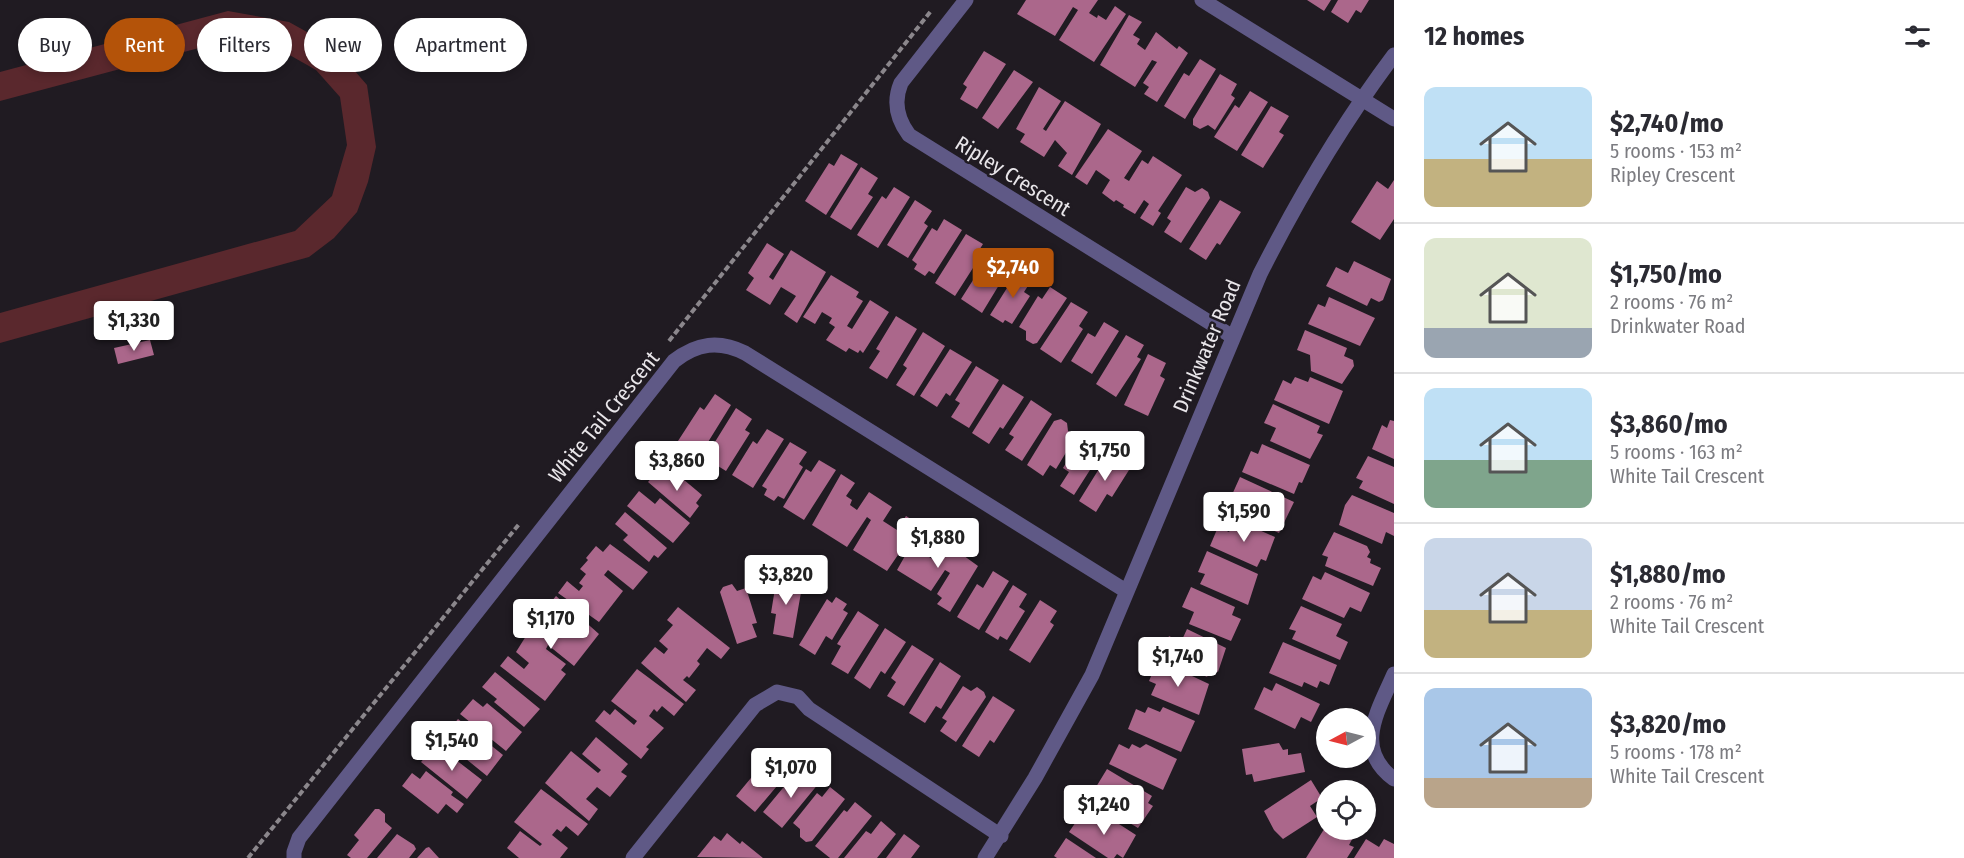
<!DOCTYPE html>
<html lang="en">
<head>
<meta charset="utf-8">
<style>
  :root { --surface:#fff; --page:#f7f7f7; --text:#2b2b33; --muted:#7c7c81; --line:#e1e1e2; --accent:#b45309 }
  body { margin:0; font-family:"Fira Sans Condensed",sans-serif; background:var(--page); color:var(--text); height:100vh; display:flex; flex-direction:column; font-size:22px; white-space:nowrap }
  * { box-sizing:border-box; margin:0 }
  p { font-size:20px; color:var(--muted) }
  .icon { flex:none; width:33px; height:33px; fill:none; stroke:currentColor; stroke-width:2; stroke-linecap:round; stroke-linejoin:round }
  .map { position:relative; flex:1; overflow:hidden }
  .drawer { display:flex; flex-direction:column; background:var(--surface); width:570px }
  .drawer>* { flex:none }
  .banner { position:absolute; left:18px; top:18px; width:570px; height:54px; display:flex; gap:12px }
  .needle { width:39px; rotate:263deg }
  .controls { position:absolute; left:1316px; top:708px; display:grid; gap:12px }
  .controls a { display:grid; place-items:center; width:60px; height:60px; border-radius:50%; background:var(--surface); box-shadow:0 3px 9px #0003; font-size:30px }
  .price { position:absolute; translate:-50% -51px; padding:0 14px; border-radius:6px; background:#fff; color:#222; font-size:20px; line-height:39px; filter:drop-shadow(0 2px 3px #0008) }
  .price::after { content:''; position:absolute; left:50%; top:36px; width:18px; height:14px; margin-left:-9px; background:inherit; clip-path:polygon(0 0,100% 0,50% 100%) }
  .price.active { background:var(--accent); color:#fff }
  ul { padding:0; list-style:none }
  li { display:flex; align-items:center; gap:18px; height:150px; padding:0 30px }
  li+li { border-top:2px solid var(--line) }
  li span { display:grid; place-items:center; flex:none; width:168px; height:120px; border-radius:12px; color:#555 }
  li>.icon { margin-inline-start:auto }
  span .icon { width:72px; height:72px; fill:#fffc; stroke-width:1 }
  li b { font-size:26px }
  h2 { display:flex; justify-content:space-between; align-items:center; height:72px; padding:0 30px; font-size:26px }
  .chip { padding:0 21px; border-radius:27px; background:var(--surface); box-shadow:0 3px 9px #0003; font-size:21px; line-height:54px }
  .chip.active { background:var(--accent); color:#fff }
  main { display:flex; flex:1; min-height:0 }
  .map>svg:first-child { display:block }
</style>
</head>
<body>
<main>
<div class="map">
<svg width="1394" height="858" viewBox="0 0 1394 858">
  <rect width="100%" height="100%" fill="#201b22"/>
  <path fill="#5a282d" d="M 228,11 L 289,22 L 334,47 L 367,85 L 376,147 L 368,182 L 357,212 L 334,238 L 309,257 L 0,343 L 0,313 L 295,231 L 332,196 L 347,145 L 340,97 L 316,70 L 279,49 L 229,40 L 0,101 L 0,72 Z"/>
  <path fill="#ab678b" d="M 1026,0 L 1098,0 L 1089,13 L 1097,18 L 1098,15 L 1106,20 L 1115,6 L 1126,14 L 1094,62 L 1059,40 L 1078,10 L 1073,7 L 1055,36 L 1017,14 Z
    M 1307,0 L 1331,0 L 1324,11 Z
    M 1338,0 L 1369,0 L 1361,13 L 1356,10 L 1348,23 L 1331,12 Z
    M 1129,15 L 1142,22 L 1133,35 L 1140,39 L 1137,44 L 1145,50 L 1156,32 L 1177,49 L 1179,46 L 1188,53 L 1157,102 L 1144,94 L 1149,87 L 1143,83 L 1157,62 L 1152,60 L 1135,87 L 1100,65 Z
    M 984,51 L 1006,64 L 977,109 L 960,99 L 967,87 L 963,84 Z
    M 1200,59 L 1216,69 L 1185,119 L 1164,106 L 1184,73 L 1189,76 Z
    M 1014,70 L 1033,82 L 998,129 L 982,118 Z
    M 1220,74 L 1237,84 L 1231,95 L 1235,98 L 1215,130 L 1208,125 L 1200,129 L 1193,125 L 1193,119 Z
    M 1039,87 L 1061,101 L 1043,129 L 1046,131 L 1065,101 L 1101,124 L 1072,175 L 1058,166 L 1067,153 L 1055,140 L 1044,157 L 1020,142 L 1025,134 L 1016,129 Z
    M 1250,91 L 1268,102 L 1237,151 L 1214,137 L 1235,105 L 1239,108 Z
    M 1271,106 L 1289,116 L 1279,132 L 1284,135 L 1263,168 L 1241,155 Z
    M 1108,129 L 1142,151 L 1124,178 L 1129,181 L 1142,160 L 1148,164 L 1153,156 L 1182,175 L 1158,211 L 1161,213 L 1153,226 L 1140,218 L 1149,204 L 1144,200 L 1135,214 L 1123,207 L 1124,205 L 1116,200 L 1114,202 L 1102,193 L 1110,180 L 1096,170 L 1087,185 L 1075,177 Z
    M 841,154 L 858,164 L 826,215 L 805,201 L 829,163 L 834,166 Z
    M 861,167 L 878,178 L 868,194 L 873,197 L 851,230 L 830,217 Z
    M 1394,180 L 1394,219 L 1380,240 L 1351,222 L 1377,181 L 1388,189 Z
    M 894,187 L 910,197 L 878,248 L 857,235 L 882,196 L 886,199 Z
    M 1186,187 L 1195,192 L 1202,188 L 1208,192 L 1210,198 L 1181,243 L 1164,232 L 1171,221 L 1167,218 Z
    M 915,200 L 932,211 L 924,223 L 928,226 L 908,258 L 887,245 Z
    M 1220,200 L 1241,212 L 1220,245 L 1217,243 L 1206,260 L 1189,249 Z
    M 944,219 L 962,230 L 934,274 L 929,271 L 925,276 L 914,269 L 917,264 L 912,260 L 932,228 L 937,231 Z
    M 966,234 L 983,244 L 976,255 L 980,257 L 955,296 L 935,283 Z
    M 767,243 L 784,254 L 769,277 L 773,280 L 791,250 L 826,272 L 797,323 L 784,314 L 796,296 L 781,287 L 770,305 L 746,290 L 754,278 L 748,273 Z
    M 997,252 L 1013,262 L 982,313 L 961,299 L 982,266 L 986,269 Z
    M 1354,261 L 1391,279 L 1383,300 L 1379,302 L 1371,298 L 1367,306 L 1326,286 L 1336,267 L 1348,273 Z
    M 1019,269 L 1033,278 L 1024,292 L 1030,296 L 1012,324 L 1005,320 L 1003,323 L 990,315 Z
    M 831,275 L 859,292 L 856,297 L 863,301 L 847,326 L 852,329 L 870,300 L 889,312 L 863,353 L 860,350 L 858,353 L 849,348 L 846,352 L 826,340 L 835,327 L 829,323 L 832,318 L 822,312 L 815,324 L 803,317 Z
    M 1050,287 L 1067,298 L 1037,343 L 1033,344 L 1026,340 L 1026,331 L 1019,327 L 1038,296 L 1042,299 Z
    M 1329,297 L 1375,318 L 1360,346 L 1308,324 L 1318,304 L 1325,307 Z
    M 1071,302 L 1088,312 L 1079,326 L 1083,329 L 1061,363 L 1040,349 Z
    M 896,316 L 917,329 L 887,379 L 869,368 L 880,351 L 876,349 Z
    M 1104,322 L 1119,331 L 1092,374 L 1071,361 L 1088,333 L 1095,337 Z
    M 1305,330 L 1347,348 L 1344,356 L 1353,360 L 1354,366 L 1342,384 L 1311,371 L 1310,355 L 1297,350 Z
    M 923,332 L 945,346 L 914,396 L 896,385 L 907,368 L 903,365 Z
    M 1126,335 L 1144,345 L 1137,357 L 1141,359 L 1116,397 L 1096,384 Z
    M 150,340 L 154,355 L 118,364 L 114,348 Z
    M 950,349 L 972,362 L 950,396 L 946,393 L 937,407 L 920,396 Z
    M 1148,354 L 1166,363 L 1160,376 L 1165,379 L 1148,416 L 1124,405 Z
    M 976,366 L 999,380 L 969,428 L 951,417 L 960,403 L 955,400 Z
    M 1295,377 L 1308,382 L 1310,377 L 1343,391 L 1329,424 L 1274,400 L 1283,380 L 1291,384 Z
    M 1003,384 L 1024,397 L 1003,429 L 1000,427 L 989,444 L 972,433 Z
    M 715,394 L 731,405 L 700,455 L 678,441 L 700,407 L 704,410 Z
    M 1031,400 L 1052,414 L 1022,461 L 1005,450 L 1014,437 L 1009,434 Z
    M 1273,404 L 1320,426 L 1317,433 L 1323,435 L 1310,459 L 1270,441 L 1276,428 L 1264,423 Z
    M 736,408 L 752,419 L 745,430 L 750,433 L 726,471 L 705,458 Z
    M 1061,419 L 1067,423 L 1068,431 L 1076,436 L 1056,469 L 1050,465 L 1043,476 L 1027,465 L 1054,421 Z
    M 1390,420 L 1394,421 L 1394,459 L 1372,449 L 1382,425 L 1387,428 Z
    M 767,429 L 784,439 L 753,488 L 732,475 L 753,441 L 757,444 Z
    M 1081,439 L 1087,443 L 1089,439 L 1104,448 L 1074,495 L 1060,486 L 1069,472 L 1063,468 Z
    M 790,442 L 807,452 L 799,464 L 803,467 L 784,499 L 778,496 L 774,501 L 764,495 L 767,489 L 762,486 Z
    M 1262,444 L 1310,465 L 1302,483 L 1299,482 L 1294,494 L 1242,472 L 1251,451 L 1258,454 Z
    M 1117,454 L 1127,461 L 1123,467 L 1129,470 L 1112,497 L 1107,494 L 1096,512 L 1079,501 L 1107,456 L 1113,460 Z
    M 1368,456 L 1394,467 L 1394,504 L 1359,488 L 1363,481 L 1356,478 Z
    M 819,460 L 836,470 L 804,520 L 783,507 L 806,469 L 811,472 Z
    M 658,470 L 672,481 L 677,474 L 702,495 L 696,503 L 699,506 L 690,518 L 648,482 Z
    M 841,474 L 855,483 L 846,496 L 852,500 L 850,505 L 857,510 L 869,492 L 892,507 L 883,521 L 897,530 L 906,516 L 919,524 L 887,571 L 853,550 L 871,520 L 867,517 L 847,547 L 812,525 Z
    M 1240,477 L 1294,502 L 1279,533 L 1247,519 L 1247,512 L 1242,509 L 1245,504 L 1231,497 Z
    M 639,491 L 655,504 L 660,498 L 690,523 L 673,543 L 627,506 Z
    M 1352,495 L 1394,513 L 1394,536 L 1386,532 L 1382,544 L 1339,525 L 1345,505 Z
    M 625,512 L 667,548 L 658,558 L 654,555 L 649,562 L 623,540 L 628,535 L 615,524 Z
    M 1234,522 L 1238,524 L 1241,522 L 1275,537 L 1266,561 L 1261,559 L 1257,567 L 1210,546 L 1218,527 L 1229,532 Z
    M 922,526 L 934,534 L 927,546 L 934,550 L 929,557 L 938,562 L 949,545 L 978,566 L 950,612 L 937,604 L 942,598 L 937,594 L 950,573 L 945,570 L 931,591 L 897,570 Z
    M 1334,532 L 1367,546 L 1370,552 L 1367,557 L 1371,559 L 1370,563 L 1381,568 L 1373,586 L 1325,566 L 1328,557 L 1322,555 Z
    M 610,544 L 648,572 L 633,590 L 608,570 L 604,575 L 623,591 L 599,622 L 558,593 L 567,581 L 579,591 L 583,586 L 579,583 L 586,574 L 580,569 L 588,560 L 586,558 L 596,546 L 603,552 Z
    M 1207,551 L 1258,574 L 1248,605 L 1200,584 L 1205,574 L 1198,572 Z
    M 993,571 L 1009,581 L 979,630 L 957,617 L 977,584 L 983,588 Z
    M 1325,572 L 1370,593 L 1361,612 L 1350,607 L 1344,618 L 1302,599 L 1313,576 L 1321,580 Z
    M 777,576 L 803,581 L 793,638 L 773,634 L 776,614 L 771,613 Z
    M 732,584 L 737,591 L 746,588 L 757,623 L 752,624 L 757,637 L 737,644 L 720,592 L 723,587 Z
    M 1013,585 L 1027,594 L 1019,607 L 1025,611 L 1007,640 L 1000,636 L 998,640 L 985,632 Z
    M 1191,587 L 1235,607 L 1232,615 L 1241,619 L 1231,641 L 1189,624 L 1194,612 L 1182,607 Z
    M 556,596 L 599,634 L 574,666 L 548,645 L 546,649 L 566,664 L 561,670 L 566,674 L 545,701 L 500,666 L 508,656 L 524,669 L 529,663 L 516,652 L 536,620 L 553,633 L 559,626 L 554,623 L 559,616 L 547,607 Z
    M 836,597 L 847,604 L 843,610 L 848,613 L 832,640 L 826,636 L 815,655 L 799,645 L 827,599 L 832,603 Z
    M 1040,600 L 1057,611 L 1050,622 L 1054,625 L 1030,663 L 1009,650 Z
    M 1301,606 L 1342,624 L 1336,636 L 1348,642 L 1340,660 L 1292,639 L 1296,631 L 1289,629 Z
    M 678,607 L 730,648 L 721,659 L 707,648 L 697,661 L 700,664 L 689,678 L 687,676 L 683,680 L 696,690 L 686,702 L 641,663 L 655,647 L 664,654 L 668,649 L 659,641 L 673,625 L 667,620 Z
    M 858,611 L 879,625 L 848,674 L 831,664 L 841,646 L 837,644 Z
    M 885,628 L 906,642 L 885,674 L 881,671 L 870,689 L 854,678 Z
    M 1187,629 L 1226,648 L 1218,672 L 1211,669 L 1207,677 L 1161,655 L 1169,636 L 1181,642 Z
    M 1283,642 L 1337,665 L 1329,685 L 1320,681 L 1317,688 L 1304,682 L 1302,687 L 1269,673 Z
    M 912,645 L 934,659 L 904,706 L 887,696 L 896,682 L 891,678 Z
    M 1158,660 L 1209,684 L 1199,715 L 1151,695 L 1156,684 L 1149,681 Z
    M 940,662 L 961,676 L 941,709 L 936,706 L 925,723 L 909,713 Z
    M 637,669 L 684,704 L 674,716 L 662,706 L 657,712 L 654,709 L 649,716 L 664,728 L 646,747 L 649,749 L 641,759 L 595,721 L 604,710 L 610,715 L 615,709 L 634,725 L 637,721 L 611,701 Z
    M 495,672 L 540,709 L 524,727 L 494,702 L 497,699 L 482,687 Z
    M 1276,683 L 1320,704 L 1311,722 L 1301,717 L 1295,729 L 1254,709 L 1264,687 L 1272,691 Z
    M 963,686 L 971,691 L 977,687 L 984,692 L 986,697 L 956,742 L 940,731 L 947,721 L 942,718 Z
    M 993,696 L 1015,710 L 994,743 L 990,740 L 979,757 L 962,746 Z
    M 473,699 L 483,707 L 487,703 L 522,732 L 506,751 L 460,714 Z
    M 1148,707 L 1160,712 L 1163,707 L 1195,721 L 1181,752 L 1128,729 L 1136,709 L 1145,713 Z
    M 458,719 L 503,755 L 487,776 L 455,750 L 458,746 L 445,735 Z
    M 596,737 L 628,764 L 621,772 L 627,776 L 610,797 L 597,787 L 586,799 L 598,809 L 589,821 L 545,783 L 571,751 L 598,773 L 601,770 L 582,754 Z
    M 1279,743 L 1283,750 L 1288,749 L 1288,755 L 1301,753 L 1305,772 L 1254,782 L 1252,774 L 1246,775 L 1242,749 Z
    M 1119,744 L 1129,749 L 1132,744 L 1140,748 L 1146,744 L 1177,759 L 1163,790 L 1109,764 Z
    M 433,748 L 445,756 L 447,753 L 482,780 L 467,799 L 421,762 Z
    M 777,753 L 793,767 L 755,812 L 736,796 L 765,761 L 768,764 Z
    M 1107,769 L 1152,796 L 1148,803 L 1153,806 L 1138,828 L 1108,810 L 1107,804 L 1102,802 L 1107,793 L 1096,787 Z
    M 803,770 L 819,783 L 782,828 L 763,812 L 787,783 L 790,786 Z
    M 426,771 L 453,792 L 451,795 L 464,804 L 457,813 L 446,804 L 438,814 L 402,786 L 412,773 L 420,779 Z
    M 1311,780 L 1322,798 L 1310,806 L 1317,817 L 1283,839 L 1274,830 L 1264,811 Z
    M 830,787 L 845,799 L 812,841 L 806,842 L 800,837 L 800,829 L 793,823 L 817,793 L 822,797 Z
    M 541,789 L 588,824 L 578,836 L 566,826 L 561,832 L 557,829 L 552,835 L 568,848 L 560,858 L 519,858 L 507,848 L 520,831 L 540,846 L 542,844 L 514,822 Z
    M 855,802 L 872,816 L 838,858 L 830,858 L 815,846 L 844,810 L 847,812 Z
    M 375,809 L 379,809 L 385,814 L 385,822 L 392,828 L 367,858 L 351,858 L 347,855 L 359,840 L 354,835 Z
    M 1105,815 L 1136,835 L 1123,858 L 1117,854 L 1114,858 L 1108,858 L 1069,832 L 1080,816 L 1091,823 L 1094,818 L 1097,821 Z
    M 881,821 L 896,834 L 877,858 L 844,858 L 866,831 L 871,834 Z
    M 1326,826 L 1326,830 L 1351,830 L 1356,832 L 1349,845 L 1354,847 L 1347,858 L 1306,858 Z
    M 727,833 L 740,844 L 742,841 L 763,858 L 697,857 L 714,836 L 721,841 Z
    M 397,834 L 414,845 L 416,849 L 409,858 L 377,858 Z
    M 904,834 L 920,846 L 911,858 L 886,858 Z
    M 1066,838 L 1096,858 L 1057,858 L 1054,856 Z
    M 1366,839 L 1379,847 L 1384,839 L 1394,844 L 1394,858 L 1354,858 Z
    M 429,847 L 439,858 L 417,858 L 426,848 Z"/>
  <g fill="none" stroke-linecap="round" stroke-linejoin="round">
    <path stroke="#8b878c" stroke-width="4" stroke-dasharray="6 3" stroke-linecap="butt" d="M 669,341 L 931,11
      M 248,858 L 520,523"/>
    <path stroke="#5f5986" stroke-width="15" d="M 966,0 L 901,83 C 893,102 897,119 909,135 L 1233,337
      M 1202,0 L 1394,119
      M 1394,674 C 1378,711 1353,749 1394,779
      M 294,858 L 294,852 L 299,838 L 674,361 C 697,343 719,340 745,353 L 1126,591
      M 633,858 L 755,705 L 777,692 L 798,697 L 809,709 L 1001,836
      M 985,858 L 1035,778 L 1092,675 L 1260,274 C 1299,197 1342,124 1394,55"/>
  </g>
  <g text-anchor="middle" stroke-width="5" stroke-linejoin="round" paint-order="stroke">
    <g font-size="21" fill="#e9e6ea" stroke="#201b22">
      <text transform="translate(1013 176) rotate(32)" y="7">Ripley Crescent</text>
      <text transform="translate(1207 346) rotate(-67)" y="7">Drinkwater Road</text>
      <text transform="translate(604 417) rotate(-51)" y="7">White Tail Crescent</text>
    </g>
  </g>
</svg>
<div class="controls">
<a><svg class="needle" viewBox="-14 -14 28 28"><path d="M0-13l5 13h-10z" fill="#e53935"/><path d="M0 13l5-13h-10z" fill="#7c7c81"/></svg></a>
<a><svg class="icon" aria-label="locate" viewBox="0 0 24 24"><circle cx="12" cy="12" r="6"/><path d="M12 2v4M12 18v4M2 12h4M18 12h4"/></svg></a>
</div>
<b class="price active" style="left:1013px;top:299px">$2,740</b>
<b class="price" style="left:134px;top:352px">$1,330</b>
<b class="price" style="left:1105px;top:482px">$1,750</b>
<b class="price" style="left:677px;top:492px">$3,860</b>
<b class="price" style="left:1244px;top:543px">$1,590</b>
<b class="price" style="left:938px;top:569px">$1,880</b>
<b class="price" style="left:786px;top:606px">$3,820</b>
<b class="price" style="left:551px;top:650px">$1,170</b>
<b class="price" style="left:1178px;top:688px">$1,740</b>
<b class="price" style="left:452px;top:772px">$1,540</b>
<b class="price" style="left:791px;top:799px">$1,070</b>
<b class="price" style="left:1104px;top:836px">$1,240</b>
<div class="banner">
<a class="chip">Buy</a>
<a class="chip active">Rent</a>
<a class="chip">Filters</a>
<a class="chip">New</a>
<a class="chip">Apartment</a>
</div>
</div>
<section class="drawer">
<h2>12 homes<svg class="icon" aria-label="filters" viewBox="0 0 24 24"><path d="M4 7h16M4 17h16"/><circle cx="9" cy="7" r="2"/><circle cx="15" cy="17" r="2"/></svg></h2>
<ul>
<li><span style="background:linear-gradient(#bfe0f5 60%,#c2b280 0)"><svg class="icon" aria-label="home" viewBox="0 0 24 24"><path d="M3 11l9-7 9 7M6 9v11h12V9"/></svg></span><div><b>$2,740/mo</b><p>5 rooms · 153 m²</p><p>Ripley Crescent</p></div></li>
<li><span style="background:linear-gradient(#dfe7d0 75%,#9aa5b1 0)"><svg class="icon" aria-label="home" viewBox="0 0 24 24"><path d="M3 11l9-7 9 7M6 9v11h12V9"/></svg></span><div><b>$1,750/mo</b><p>2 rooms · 76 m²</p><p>Drinkwater Road</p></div></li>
<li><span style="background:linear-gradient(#bfe0f5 60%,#7fa58c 0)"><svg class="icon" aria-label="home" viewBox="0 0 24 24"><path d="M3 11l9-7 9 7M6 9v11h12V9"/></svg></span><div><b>$3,860/mo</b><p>5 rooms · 163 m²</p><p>White Tail Crescent</p></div></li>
<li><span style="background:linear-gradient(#c9d6e8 60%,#c2b280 0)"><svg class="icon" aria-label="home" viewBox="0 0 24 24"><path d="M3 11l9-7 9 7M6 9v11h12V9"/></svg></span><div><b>$1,880/mo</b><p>2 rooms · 76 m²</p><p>White Tail Crescent</p></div></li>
<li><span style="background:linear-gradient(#a9c7e8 75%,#b9a48a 0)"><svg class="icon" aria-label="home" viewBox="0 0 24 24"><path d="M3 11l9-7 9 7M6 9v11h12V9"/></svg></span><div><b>$3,820/mo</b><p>5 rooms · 178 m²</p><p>White Tail Crescent</p></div></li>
</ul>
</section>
</main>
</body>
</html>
